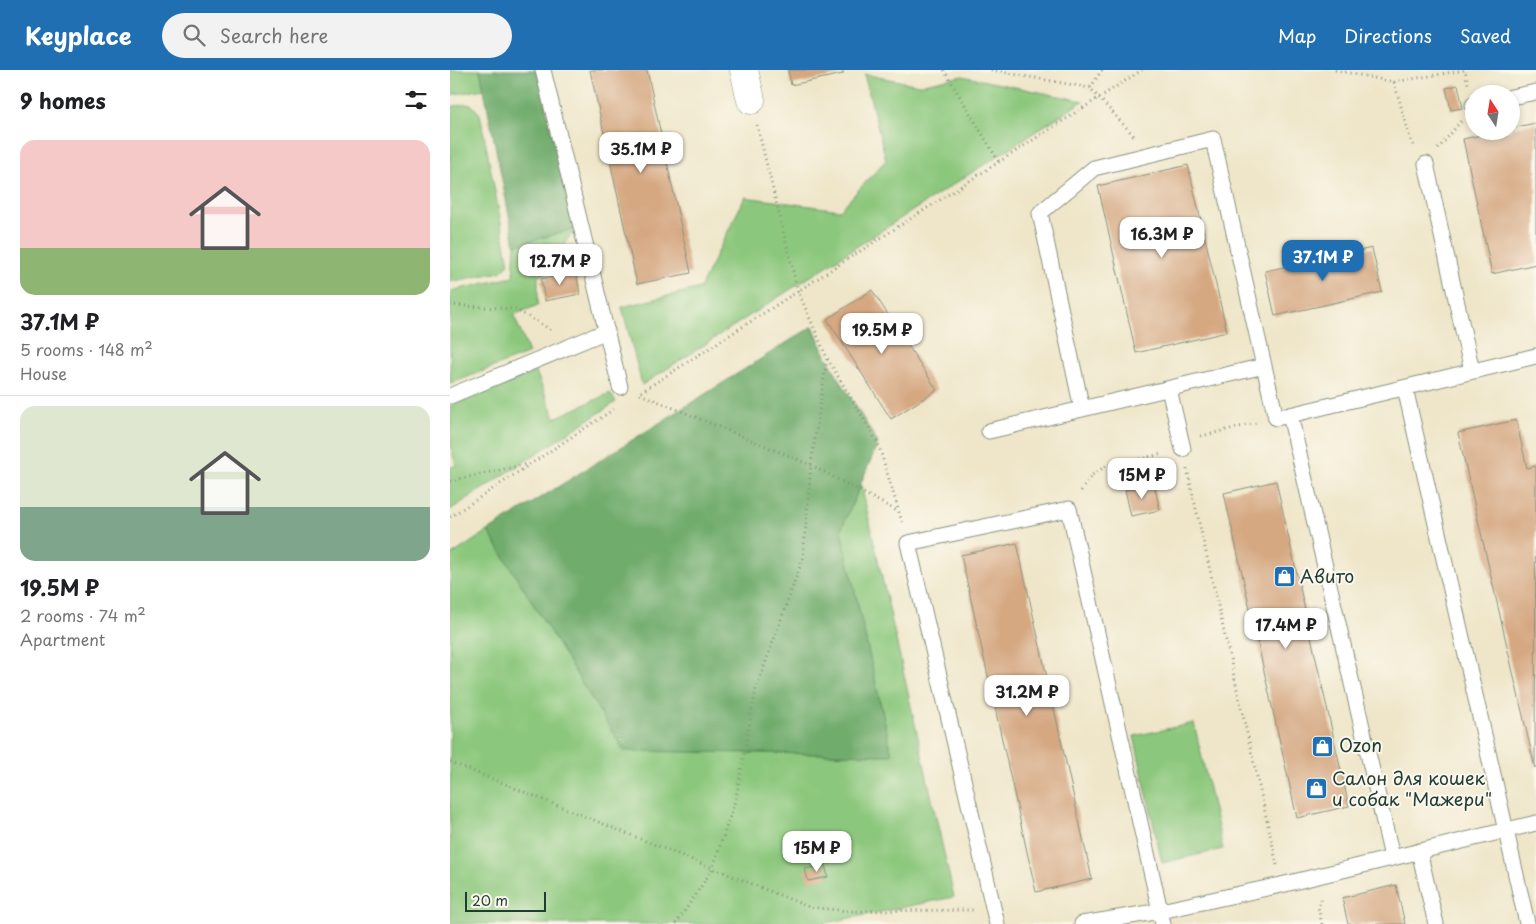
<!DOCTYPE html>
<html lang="en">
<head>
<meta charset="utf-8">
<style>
  :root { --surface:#fff; --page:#f2f2f2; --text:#202124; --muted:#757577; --line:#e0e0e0; --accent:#1f6fb2 }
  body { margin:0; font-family:"Playpen Sans",sans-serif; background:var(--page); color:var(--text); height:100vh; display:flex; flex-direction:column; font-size:19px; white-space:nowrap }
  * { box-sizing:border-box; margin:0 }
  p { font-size:16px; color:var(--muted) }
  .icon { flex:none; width:28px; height:28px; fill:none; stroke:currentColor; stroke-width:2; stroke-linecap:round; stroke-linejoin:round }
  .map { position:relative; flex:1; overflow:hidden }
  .drawer { display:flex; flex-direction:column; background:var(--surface); width:450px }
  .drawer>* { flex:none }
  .needle { width:32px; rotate:348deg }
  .tools { position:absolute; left:1015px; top:15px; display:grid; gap:10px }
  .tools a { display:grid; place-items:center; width:55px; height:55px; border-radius:50%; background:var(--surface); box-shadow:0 2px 8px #0003; font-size:25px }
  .scale { position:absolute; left:15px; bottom:12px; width:81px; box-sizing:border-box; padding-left:5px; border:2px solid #1f3d34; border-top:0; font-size:14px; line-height:18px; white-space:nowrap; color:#1f3d34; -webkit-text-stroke:4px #fbf7ec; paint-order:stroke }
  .price { position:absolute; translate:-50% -42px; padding:0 11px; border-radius:10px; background:#fff; color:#222; font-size:16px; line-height:32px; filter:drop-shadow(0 1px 2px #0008) }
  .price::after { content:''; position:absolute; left:50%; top:30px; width:15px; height:11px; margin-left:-8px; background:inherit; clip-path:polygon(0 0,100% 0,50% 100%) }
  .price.current { background:var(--accent); color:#fff }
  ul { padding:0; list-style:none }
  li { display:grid; align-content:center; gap:10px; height:265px; padding:0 20px }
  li+li { border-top:1px solid var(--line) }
  li span { display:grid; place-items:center; height:155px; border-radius:15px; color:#555 }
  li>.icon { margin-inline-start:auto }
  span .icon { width:90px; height:90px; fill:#fffc; stroke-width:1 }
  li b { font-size:21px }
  h2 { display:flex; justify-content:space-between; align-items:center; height:60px; padding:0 20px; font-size:21px }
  header { display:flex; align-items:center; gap:30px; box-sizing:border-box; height:70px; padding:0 25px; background:var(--accent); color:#fff }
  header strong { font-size:24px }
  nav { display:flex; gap:28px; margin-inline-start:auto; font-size:18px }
  .search { width:350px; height:45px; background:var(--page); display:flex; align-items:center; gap:12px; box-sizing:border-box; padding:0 18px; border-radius:28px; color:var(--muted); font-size:19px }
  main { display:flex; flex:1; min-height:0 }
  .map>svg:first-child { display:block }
</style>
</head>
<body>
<header>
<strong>Keyplace</strong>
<div class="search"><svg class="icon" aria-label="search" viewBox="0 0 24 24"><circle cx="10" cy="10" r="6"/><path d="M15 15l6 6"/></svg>Search here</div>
<nav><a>Map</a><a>Directions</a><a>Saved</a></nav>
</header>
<main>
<section class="drawer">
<h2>9 homes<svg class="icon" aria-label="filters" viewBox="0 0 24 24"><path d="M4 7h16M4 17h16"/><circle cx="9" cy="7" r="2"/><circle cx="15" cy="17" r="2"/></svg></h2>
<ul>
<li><span style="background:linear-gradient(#f6c9c9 70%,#8fb573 0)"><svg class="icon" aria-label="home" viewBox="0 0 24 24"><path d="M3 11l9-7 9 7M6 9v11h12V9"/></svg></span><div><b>37.1M ₽</b><p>5 rooms · 148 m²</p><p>House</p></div></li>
<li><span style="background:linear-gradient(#dfe7d0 65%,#7fa58c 0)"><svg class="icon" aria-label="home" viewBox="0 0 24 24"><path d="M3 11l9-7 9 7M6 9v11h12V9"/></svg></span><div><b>19.5M ₽</b><p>2 rooms · 74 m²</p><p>Apartment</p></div></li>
</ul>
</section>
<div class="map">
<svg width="1086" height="854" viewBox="0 0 1086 854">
  <rect width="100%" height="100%" fill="#fbf7ec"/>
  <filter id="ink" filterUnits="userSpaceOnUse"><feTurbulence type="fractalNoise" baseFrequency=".02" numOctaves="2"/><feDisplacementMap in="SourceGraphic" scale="10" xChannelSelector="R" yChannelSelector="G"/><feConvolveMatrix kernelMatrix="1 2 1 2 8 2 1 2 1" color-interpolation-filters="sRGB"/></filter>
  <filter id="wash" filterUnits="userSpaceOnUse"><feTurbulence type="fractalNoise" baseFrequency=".0096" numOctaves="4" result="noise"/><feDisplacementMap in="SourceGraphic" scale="20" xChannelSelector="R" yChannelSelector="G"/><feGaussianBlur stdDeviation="1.12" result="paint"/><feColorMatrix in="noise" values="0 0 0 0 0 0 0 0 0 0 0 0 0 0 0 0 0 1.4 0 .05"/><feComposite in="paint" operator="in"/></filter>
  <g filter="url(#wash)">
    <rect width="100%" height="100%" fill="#efe6c9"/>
    <path fill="#8bc77c" stroke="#558258" d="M 0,0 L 30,0 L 34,19 L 0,25 Z
      M 414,4 L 469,15 L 512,6 L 633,31 L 192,315 L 172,237 L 250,218 L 295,127 L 390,140 L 436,90 Z
      M 15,34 L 22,35 L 30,44 L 59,194 L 50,202 L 0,212 L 0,37 Z
      M 125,159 L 115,173 L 114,197 L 88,206 L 88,235 L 64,245 L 79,283 L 0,314 L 0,221 L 63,207 L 65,175 Z
      M 86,302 L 105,348 L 160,323 L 166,332 L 0,440 L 0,397 L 6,396 L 0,375 L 0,336 Z
      M 411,414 L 504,827 L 371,854 L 0,854 L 0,486 L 38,461 L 174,681 L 442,685 L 391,460 Z
      M 744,653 L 773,779 L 712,793 L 684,666 Z"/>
    <path fill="#70ac6c" stroke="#487450" d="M 30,0 L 87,0 L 125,159 L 65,175 Z
      M 363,256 L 377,288 L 428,373 L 391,460 L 442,685 L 174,681 L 38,461 Z"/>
    <g id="blocks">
      <path fill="#d5a882" d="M 140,0 L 197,0 L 241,203 L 187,214 Z
        M 338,0 L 393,0 L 393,4 L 341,15 Z
        M 1008,15 L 1013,38 L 1001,40 L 996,18 Z
        M 1086,53 L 1086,194 L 1042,204 L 1013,69 L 1049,61 L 1061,61 L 1061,58 Z
        M 738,95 L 777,262 L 686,283 L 648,116 Z
        M 922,178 L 932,222 L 825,246 L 815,201 Z
        M 126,202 L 130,224 L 95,231 L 91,209 Z
        M 422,220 L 487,320 L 441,349 L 377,249 Z
        M 1066,350 L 1077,398 L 1086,396 L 1085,698 L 1008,363 Z
        M 826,411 L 899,736 L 847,748 L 774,423 Z
        M 704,414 L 710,440 L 681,446 L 675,420 Z
        M 567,473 L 642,809 L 586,822 L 511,485 Z
        M 375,795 L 378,807 L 358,811 L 355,799 Z
        M 946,815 L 955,854 L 898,854 L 892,828 Z"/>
    </g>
  </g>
  <g filter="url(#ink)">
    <use href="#blocks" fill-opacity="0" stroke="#87927e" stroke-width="1"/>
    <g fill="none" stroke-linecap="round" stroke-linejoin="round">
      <defs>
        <path id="service" d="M 93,0 L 170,317
          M 1061,27 L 1086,22
          M 1023,35 L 1024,35
          M 976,94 L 1022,301
          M 955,318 L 1077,853
          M 719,319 L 733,379
          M 0,326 L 157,261
          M 632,339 L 590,143 L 644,98 L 763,69 L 814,296
          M 539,361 L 814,296 L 826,348 L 840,345
          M 969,781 L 986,854
          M 942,787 L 840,345 L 1086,286
          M 547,854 L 458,473 L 619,439 L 713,854
          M 632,854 L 711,841 L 831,815 L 1086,753"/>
        <path id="minor" d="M 294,0 L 301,30"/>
      </defs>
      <use href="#service" stroke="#87927e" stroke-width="17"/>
      <use href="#minor" stroke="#87927e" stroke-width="29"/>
      <path stroke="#87927e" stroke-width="3" stroke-dasharray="1 4" stroke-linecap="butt" d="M 494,0 L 549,92
        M 541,0 L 640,18
        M 652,0 L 640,18 L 684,66
        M 885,0 L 944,12 L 1015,0 L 1018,14
        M 944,12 L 961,71 L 965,78
        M 307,55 L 348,221 L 377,288 L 428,373 L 452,452
        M 988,79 L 1011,51
        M 0,235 L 65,239 L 103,261
        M 191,322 L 692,0
        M 190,324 L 361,395 L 449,442
        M 751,366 L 806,353
        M 737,399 L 827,795
        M 0,411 L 77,394
        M 631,421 L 642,405 L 656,396 L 712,384
        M 0,447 L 167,337
        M 0,692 L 359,837 L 398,841 L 523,840
        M 226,854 L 262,800 L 286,728 L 306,619 L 353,488 L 361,395 L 377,288
        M 872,854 L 868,837 L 873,826"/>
      <use href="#service" stroke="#fff" stroke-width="15"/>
      <use href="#minor" stroke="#fff" stroke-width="28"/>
    </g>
  </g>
  <defs>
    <symbol id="shop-square" viewBox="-11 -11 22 22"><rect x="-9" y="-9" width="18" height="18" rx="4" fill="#1f6fb2" stroke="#fbf7ec"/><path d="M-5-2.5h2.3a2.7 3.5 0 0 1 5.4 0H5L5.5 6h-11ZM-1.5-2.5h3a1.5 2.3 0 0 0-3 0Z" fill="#fff"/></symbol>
  </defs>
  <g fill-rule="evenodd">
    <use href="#shop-square" x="822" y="494" width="25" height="25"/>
    <use href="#shop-square" x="860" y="664" width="25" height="25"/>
    <use href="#shop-square" x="854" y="706" width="25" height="25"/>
  </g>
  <g text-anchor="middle" stroke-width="4" stroke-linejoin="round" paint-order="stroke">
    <g font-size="18" fill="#1f3d34" stroke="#fbf7ec" text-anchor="start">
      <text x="850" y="513">Авито</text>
      <text x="889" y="682">Ozon</text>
      <text x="882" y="715">Салон для кошек<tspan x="882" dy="21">и собак "Мажери"</tspan></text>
    </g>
  </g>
</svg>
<div class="tools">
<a><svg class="needle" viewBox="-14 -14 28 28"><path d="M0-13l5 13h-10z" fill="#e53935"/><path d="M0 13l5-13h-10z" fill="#757577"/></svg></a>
</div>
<div class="scale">20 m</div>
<b class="price" style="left:191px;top:104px">35.1M ₽</b>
<b class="price" style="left:712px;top:189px">16.3M ₽</b>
<b class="price current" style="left:873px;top:212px">37.1M ₽</b>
<b class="price" style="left:110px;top:216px">12.7M ₽</b>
<b class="price" style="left:432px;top:285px">19.5M ₽</b>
<b class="price" style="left:692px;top:430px">15M ₽</b>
<b class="price" style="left:836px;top:580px">17.4M ₽</b>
<b class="price" style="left:577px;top:647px">31.2M ₽</b>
<b class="price" style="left:367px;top:803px">15M ₽</b>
</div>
</main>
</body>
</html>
